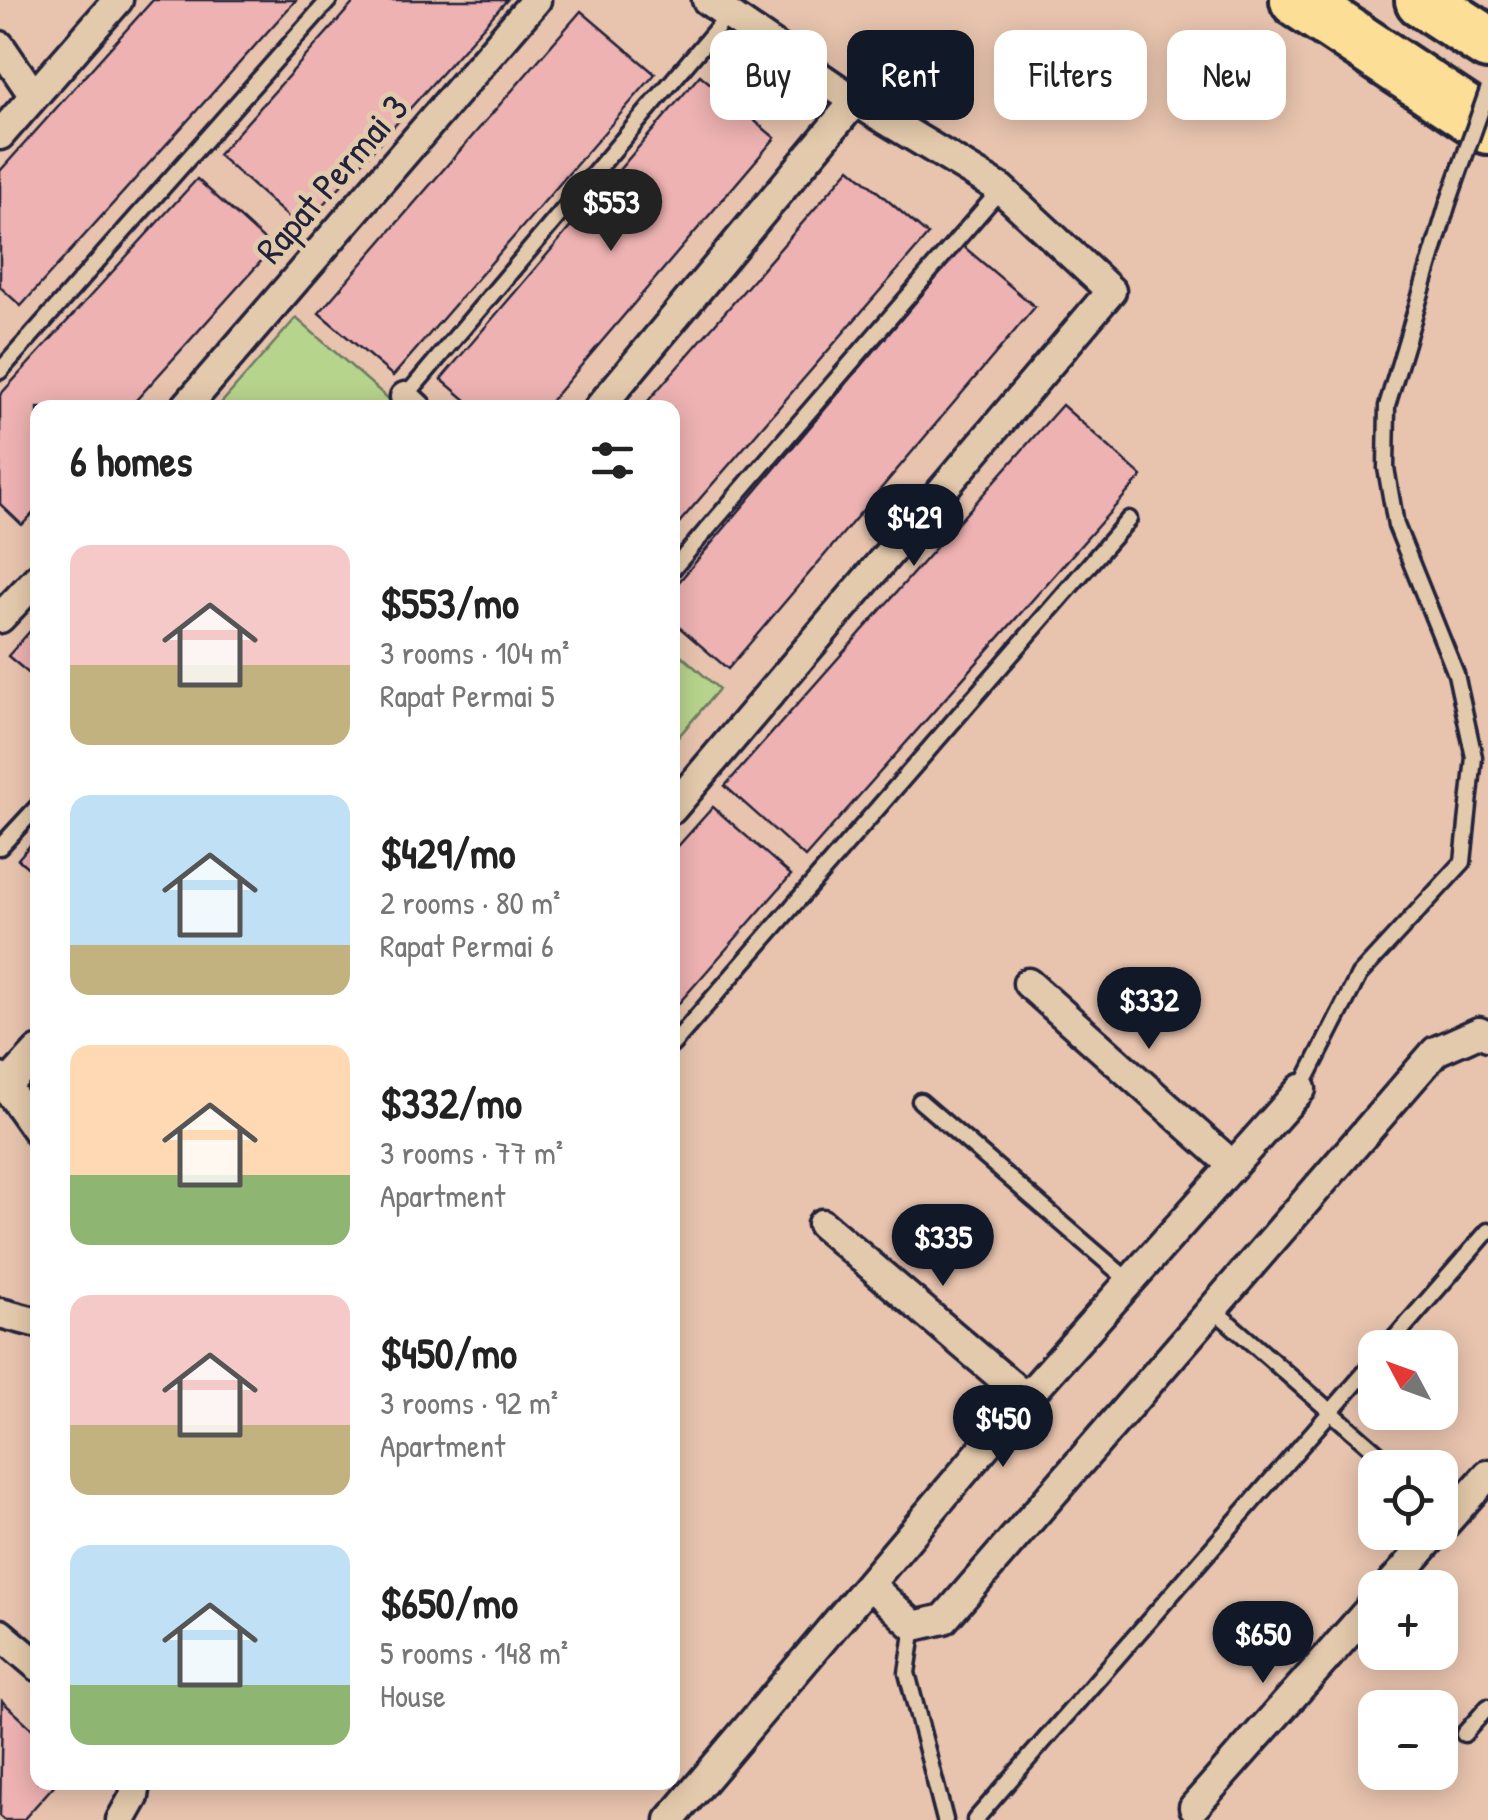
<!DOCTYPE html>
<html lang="en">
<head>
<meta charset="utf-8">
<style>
  :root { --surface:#fff; --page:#f2f2f2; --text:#222; --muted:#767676; --accent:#111827 }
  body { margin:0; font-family:"Patrick Hand",sans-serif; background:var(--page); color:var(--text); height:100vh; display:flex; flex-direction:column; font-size:38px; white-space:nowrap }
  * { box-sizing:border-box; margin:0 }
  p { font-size:32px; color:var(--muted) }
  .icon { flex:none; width:55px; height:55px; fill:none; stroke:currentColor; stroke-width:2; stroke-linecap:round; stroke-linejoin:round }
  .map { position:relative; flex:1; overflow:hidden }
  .details { position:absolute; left:30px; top:400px; width:650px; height:1390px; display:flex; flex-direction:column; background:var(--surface); border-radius:20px; box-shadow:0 5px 25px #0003 }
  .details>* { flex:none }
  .banner { position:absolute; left:710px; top:30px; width:628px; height:90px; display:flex; gap:20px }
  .needle { width:65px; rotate:311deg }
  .tools { position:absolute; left:1358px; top:1330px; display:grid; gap:20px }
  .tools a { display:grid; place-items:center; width:100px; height:100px; border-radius:20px; background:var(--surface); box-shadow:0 5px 25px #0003; font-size:50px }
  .price { position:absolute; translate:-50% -85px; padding:0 22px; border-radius:35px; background:var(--accent); color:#fff; font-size:32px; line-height:65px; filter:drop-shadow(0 2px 5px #0008) }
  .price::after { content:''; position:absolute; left:50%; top:60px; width:30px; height:22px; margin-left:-15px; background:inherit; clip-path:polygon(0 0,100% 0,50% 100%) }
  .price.active { background:#222; color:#fff }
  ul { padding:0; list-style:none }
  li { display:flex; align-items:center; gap:30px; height:250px; padding:0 40px }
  li span { display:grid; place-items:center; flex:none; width:280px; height:200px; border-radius:20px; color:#555 }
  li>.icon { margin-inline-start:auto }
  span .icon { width:120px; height:120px; fill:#fffc; stroke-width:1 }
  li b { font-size:42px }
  h2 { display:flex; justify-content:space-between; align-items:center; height:120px; padding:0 40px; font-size:42px }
  .chip { padding:0 35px; border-radius:20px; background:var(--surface); box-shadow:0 5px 25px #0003; font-size:35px; line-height:90px }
  .chip.active { background:var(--accent); color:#fff }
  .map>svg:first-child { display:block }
</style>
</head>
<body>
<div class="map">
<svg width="1488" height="1820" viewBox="0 0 1488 1820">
  <rect width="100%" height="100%" fill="#e8c4ae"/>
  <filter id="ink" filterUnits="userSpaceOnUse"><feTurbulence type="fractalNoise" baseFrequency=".01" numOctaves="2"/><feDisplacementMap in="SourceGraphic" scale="20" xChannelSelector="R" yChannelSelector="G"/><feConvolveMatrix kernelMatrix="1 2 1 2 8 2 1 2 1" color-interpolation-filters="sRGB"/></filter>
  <g filter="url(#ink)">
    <path fill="#b7d48c" stroke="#6c7b64" stroke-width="2.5" d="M 296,318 L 398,407 L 217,408 Z
      M 673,648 L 719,689 L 673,743 Z"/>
    <path fill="#edb2b1" stroke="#22223b" stroke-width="2.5" d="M 153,0 L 296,0 L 21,306 L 0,287 L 0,171 Z
      M 356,0 L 507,0 L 302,229 L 218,155 Z
      M 581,11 L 655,74 L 393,376 L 319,313 Z
      M 700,75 L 775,138 L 545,408 L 475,408 L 441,379 Z
      M 850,168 L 928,235 L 672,531 L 672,408 L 642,408 Z
      M 197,179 L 273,248 L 129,408 L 38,408 L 38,508 L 22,525 L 0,504 L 0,395 Z
      M 963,246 L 1035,307 L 728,669 L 672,621 L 672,590 Z
      M 1062,405 L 1142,476 L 805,857 L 725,786 Z
      M 38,622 L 38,681 L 8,656 Z
      M 713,807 L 791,875 L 672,1011 L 672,853 Z
      M 38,836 L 38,876 L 18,859 Z
      M 2,1701 L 38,1734 L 38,1782 L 57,1782 L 23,1820 L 4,1820 L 0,1817 Z"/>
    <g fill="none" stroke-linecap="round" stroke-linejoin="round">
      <defs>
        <path id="lane" d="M 0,371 L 329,0
          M 405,397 L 729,14
          M 672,570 L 1001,189
          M 0,847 L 38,806
          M 672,1045 L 1129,519
          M 1301,1089 L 1359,975 L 1463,862 L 1474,757 L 1456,674 L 1396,525 L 1386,468 L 1387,406 L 1448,203
          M 920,1101 L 1129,1281
          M 1213,1309 L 1395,1468
          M 1386,1348 L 1488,1231
          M 914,1626 L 907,1673 L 945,1820
          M 1464,1734 L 1488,1707
          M 975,1820 L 1375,1361"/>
        <path id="street" d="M 0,46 L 34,96
          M 0,135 L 118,0
          M 405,397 L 417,408
          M 185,408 L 536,0
          M 599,408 L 855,101
          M 0,618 L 38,578
          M 672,809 L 1111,291 L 1001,189 L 855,101 L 707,0
          M 1028,983 L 1231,1164
          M 0,1078 L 38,1132
          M 4,1088 L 38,1051
          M 822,1224 L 1026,1398
          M 0,1313 L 38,1323
          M 1440,1529 L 1488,1475
          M 869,1584 L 914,1626 L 944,1619 L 1436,1051 L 1479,1032 L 1488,1036
          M 1388,1588 L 1437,1532
          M 0,1634 L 38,1666
          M 1194,1807 L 1375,1603
          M 121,1820 L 134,1797 L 136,1782
          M 670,1820 L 1026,1398 L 1301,1089"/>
        <path id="highway" d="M 1297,0 L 1488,127
          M 1422,0 L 1488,43"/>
      </defs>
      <use href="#lane" stroke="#22223b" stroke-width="21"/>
      <use href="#street" stroke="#22223b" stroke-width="35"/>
      <use href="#highway" stroke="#22223b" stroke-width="60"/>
      <use href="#lane" stroke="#e4caac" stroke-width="14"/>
      <use href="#street" stroke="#e4caac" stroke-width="28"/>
      <use href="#highway" stroke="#fdde96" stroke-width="52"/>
      <defs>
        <path id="lane-bridge" d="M 1448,203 L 1488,90"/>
      </defs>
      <use href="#lane-bridge" stroke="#22223b" stroke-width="21" stroke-linecap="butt"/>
      <use href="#lane-bridge" stroke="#e4caac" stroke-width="14"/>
    </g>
  </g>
  <g text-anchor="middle" stroke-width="10" stroke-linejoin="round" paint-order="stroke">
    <g font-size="38" fill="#22223b" stroke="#e4caac">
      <text transform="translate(332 179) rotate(-49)" y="13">Rapat Permai 3</text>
    </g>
  </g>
</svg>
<div class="tools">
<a><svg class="needle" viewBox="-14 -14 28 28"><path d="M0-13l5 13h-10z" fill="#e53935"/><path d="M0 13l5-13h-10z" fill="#767676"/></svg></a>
<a><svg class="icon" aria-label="locate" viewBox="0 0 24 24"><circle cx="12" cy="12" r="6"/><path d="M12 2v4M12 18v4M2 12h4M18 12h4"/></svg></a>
<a>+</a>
<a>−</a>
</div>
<b class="price active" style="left:611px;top:254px">$553</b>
<b class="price" style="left:914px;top:569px">$429</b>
<b class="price" style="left:1149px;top:1052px">$332</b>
<b class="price" style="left:943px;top:1289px">$335</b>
<b class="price" style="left:1003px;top:1470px">$450</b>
<b class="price" style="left:1263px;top:1686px">$650</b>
<div class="banner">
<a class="chip">Buy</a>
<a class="chip active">Rent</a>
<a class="chip">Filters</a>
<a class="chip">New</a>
</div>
<section class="details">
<h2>6 homes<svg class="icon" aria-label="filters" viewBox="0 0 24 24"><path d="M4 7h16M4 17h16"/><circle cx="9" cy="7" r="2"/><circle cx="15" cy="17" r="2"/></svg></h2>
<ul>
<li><span style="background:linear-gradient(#f6c9c9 60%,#c2b280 0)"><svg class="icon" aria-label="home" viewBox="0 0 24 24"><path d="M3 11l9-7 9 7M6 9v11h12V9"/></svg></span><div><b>$553/mo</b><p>3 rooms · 104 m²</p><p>Rapat Permai 5</p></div></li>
<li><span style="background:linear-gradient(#bfe0f5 75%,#c2b280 0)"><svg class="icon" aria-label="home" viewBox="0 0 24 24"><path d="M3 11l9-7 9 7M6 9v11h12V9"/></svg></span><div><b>$429/mo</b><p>2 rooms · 80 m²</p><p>Rapat Permai 6</p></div></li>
<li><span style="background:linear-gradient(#ffd9b3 65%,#8fb573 0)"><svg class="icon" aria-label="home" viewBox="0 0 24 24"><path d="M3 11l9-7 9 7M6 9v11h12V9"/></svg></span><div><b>$332/mo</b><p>3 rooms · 77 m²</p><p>Apartment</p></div></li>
<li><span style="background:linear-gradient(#f6c9c9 65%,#c2b280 0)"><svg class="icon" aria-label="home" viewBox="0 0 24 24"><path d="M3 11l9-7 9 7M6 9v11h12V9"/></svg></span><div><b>$450/mo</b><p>3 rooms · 92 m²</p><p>Apartment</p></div></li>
<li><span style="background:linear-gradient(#bfe0f5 70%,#8fb573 0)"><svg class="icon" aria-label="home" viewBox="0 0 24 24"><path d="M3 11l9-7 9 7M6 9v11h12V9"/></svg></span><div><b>$650/mo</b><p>5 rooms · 148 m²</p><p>House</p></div></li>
</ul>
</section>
</div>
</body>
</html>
